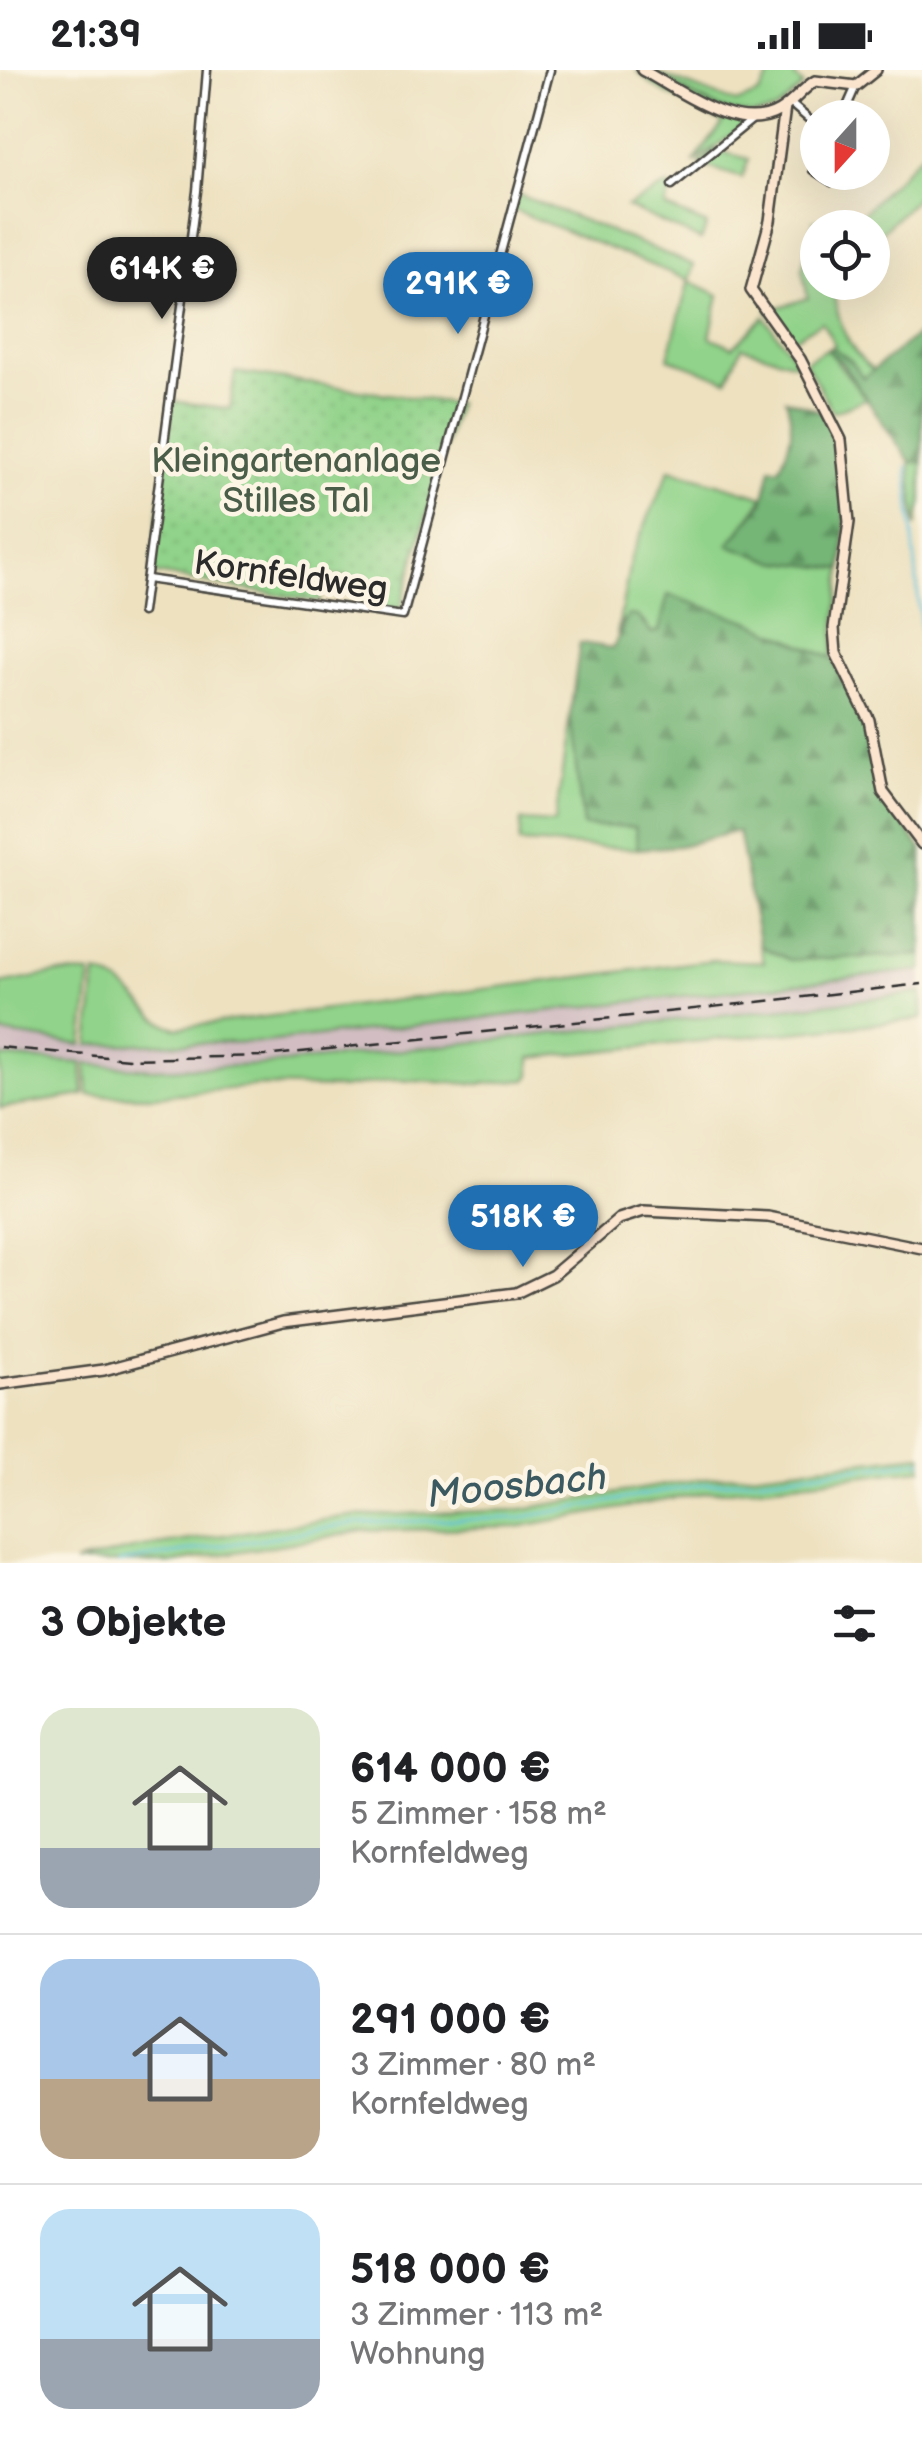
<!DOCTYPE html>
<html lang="de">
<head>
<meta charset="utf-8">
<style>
  :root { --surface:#fff; --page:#f6f6f6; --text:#202124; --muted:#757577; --line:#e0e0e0; --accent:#1f6fb2 }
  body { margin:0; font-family:"Balsamiq Sans",sans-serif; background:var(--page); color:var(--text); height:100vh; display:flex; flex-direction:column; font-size:38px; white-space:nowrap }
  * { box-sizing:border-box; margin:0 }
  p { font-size:32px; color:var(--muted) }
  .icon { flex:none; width:55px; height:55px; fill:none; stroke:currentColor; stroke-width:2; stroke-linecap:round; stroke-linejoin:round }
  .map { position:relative; height:1493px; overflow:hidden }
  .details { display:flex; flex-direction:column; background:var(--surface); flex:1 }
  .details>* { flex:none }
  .needle { width:65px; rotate:201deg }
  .fabs { position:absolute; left:800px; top:30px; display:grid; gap:20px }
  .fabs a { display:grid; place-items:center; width:90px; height:90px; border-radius:50%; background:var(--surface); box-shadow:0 10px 40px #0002; font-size:50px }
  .price { position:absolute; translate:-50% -85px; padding:0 22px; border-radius:35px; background:var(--accent); color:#fff; font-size:32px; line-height:65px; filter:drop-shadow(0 2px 5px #0008) }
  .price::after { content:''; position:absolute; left:50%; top:60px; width:30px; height:22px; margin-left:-15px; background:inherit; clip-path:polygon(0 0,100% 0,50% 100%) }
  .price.selected { background:#222; color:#fff }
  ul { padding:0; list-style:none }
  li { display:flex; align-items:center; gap:30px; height:250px; padding:0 40px }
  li+li { border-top:2px solid var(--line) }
  li span { display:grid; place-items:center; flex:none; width:280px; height:200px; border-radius:30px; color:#555 }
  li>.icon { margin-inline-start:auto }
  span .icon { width:120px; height:120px; fill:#fffc; stroke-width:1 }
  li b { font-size:42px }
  h2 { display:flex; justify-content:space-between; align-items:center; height:120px; padding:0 40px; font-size:42px }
  .status { display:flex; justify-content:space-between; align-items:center; height:70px; padding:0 50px; background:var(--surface); direction:ltr }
  .status svg { height:28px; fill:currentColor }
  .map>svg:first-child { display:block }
</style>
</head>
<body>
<div class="status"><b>21:39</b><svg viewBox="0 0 49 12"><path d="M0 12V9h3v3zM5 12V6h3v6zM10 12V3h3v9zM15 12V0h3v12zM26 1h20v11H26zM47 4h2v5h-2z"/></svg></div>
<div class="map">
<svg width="922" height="1493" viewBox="0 0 922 1493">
  <defs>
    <pattern id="forest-firs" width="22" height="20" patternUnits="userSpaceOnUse" patternTransform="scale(2.5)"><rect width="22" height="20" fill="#74b576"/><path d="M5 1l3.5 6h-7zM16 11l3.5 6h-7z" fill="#5f9361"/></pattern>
    <pattern id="garden-dots" width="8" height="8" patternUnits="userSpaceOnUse" patternTransform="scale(2.5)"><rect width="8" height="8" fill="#91d38a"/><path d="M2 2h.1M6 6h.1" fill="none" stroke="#7db577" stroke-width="1.8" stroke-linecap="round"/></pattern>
  </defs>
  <rect width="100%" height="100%" fill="#fcf5e5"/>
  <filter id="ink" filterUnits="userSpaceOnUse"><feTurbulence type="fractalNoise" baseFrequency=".01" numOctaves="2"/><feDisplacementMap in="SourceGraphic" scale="20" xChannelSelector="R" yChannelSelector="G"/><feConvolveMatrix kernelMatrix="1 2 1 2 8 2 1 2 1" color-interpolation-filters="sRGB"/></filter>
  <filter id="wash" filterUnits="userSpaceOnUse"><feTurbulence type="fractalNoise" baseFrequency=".0048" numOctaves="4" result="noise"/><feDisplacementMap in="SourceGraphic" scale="40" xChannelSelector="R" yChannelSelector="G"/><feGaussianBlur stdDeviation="2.25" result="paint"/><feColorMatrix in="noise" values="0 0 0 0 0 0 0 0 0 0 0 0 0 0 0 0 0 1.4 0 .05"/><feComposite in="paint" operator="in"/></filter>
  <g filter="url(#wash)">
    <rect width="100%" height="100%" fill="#ede1c0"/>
    <path fill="#d2bec2" d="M 922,900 L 922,923 L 356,987 L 195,999 L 101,996 L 0,987 L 0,963 L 99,976 L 265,972 Z"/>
    <path fill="#91d38a" stroke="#5e7f5a" stroke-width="2.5" d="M 636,0 L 745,52 L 744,56 L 693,93 L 723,53 L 658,19 Z
      M 648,0 L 736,33 L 759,24 L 774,0 L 797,0 L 795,7 L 803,16 C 794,24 784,36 773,41 C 732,56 683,18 648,0 Z
      M 715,80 L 749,89 L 742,108 L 699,94 Z
      M 922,83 L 922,123 L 873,170 L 872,158 L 818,158 L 818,212 L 831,213 C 838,246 844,280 874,300 L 863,309 L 851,291 L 832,277 L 835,275 L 822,252 L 791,270 L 767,241 L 808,228 L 802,199 L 814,150 L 836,153 L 838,142 L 860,146 Z
      M 668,115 L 671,120 L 665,137 L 707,155 L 701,170 L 627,137 Z
      M 517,124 L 694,195 L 689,211 L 719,225 L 710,267 L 733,277 L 764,247 L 800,295 L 742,277 L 727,310 L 668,288 L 689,210 L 513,140 Z
      M 827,279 L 866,329 L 833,342 L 805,291 Z
      M 910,392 L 922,392 L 922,433 L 916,457 Z
      M 670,399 L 764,427 L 729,475 L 773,491 L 842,499 L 832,588 L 751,552 L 668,526 L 659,561 L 652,563 L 642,550 L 622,551 L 617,565 L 631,487 Z
      M 570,645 L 583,756 L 635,757 L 638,779 L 519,773 L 521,751 L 555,753 Z
      M 760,876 L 790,890 L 922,885 L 922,900 L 265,972 L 89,975 L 96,904 C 136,912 144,950 177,958 L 713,890 L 764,892 Z
      M 58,903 L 91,904 L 83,975 L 0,963 L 0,914 Z
      M 922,923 L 922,949 L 531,988 L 531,1005 L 527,1010 L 479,1014 L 394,1010 L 341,1018 L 261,1016 L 154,1026 L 88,1025 L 86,994 L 153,999 L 266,995 Z
      M 0,987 L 82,993 L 84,1025 L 0,1038 Z
      M 922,1385 L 922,1399 L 709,1422 L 517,1457 L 363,1461 L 169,1493 L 74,1493 L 137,1478 L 350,1446 L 516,1440 L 695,1410 Z"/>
    <path fill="url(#forest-firs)" stroke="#507050" stroke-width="2.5" d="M 922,261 L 922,392 L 910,392 L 841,292 L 827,279 L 832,277 L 851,291 L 863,308 Z
      M 786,329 L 826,343 C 847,393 848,446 842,499 L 773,491 L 728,475 L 763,433 L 771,397 L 779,399 C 792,371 795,358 786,329 Z
      M 668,525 L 751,552 L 832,588 L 866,651 L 880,723 L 922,780 L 922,885 L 790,890 L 760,876 L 738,761 L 679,776 L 638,779 L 635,757 L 583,756 L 570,645 L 580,573 L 613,578 L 628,545 L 637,546 L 652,563 L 659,561 Z"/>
    <path fill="url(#garden-dots)" stroke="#5e7f5a" stroke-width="2.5" d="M 235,302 L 457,334 L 400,541 L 362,539 L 365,509 L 324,504 L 320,532 L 151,503 L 172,331 L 230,339 Z"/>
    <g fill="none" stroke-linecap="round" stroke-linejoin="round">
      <path stroke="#61c3df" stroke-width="2.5" d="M 907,396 L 922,572
        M 119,1493 L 356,1453 L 519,1448 L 701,1415 L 922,1391"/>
    </g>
  </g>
  <g filter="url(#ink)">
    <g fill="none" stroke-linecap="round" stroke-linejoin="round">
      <defs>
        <path id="street" d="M 790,33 L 818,57
          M 842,48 L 856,16
          M 818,80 L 813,100 L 832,112
          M 672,115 L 754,48
          M 147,509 L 403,546 L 550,0
          M 142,542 L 197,121 L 207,0"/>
        <path id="secondary" d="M 642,0 C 678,19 737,66 779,41 C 793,33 802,19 815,11 L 856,16 L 876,0
          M 785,37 L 770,151 L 751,220 L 800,289 L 841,370 L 849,452 L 834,558 L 836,583 L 869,650 L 883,722 L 922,774
          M 0,1314 L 104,1300 L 283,1252 L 516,1223 L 553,1205 L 619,1149 L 644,1141 L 768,1147 L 922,1178"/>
      </defs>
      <use href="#street" stroke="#484641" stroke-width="11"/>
      <use href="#secondary" stroke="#484641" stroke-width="14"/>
      <use href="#street" stroke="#fff" stroke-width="6"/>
      <use href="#secondary" stroke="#fbe5cf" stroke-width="9"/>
      <path stroke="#2b2b2b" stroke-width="2.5" stroke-dasharray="15 8" stroke-linecap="butt" d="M 0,977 L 129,989 L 265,986 L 922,914"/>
    </g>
  </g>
  <g text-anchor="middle" stroke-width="9" stroke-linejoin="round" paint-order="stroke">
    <g font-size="35" fill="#4a5d48" stroke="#fcf5e5">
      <text x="296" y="402">Kleingartenanlage<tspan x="296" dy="40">Stilles Tal</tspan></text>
    </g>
    <g font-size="35" fill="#2b2b2b" stroke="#fcf5e5">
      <text transform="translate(291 505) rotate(8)" y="12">Kornfeldweg</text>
    </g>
    <g font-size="38" font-style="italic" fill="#3b5961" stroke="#fcf5e5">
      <text transform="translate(517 1415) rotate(-6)" y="13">Moosbach</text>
    </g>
  </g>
</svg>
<div class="fabs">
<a><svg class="needle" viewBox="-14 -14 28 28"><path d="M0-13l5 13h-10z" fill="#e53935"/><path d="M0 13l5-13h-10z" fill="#757577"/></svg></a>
<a><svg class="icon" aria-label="locate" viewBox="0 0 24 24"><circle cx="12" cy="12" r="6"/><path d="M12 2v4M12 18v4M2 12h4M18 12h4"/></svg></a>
</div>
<b class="price selected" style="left:162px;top:252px">614K €</b>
<b class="price" style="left:458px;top:267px">291K €</b>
<b class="price" style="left:523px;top:1200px">518K €</b>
</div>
<section class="details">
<h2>3 Objekte<svg class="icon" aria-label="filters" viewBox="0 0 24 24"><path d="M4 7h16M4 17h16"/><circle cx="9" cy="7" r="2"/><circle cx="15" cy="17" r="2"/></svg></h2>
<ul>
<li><span style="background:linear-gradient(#dfe7d0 70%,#9aa5b1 0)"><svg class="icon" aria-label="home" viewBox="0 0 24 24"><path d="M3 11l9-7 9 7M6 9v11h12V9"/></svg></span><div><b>614 000 €</b><p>5 Zimmer · 158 m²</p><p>Kornfeldweg</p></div></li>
<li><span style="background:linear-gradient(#a9c7e8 60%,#b9a48a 0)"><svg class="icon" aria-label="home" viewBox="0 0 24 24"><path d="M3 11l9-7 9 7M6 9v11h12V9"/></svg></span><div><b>291 000 €</b><p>3 Zimmer · 80 m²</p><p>Kornfeldweg</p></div></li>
<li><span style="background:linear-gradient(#bfe0f5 65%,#9aa5b1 0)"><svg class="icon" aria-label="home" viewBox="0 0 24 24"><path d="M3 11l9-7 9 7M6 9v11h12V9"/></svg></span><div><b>518 000 €</b><p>3 Zimmer · 113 m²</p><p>Wohnung</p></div></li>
</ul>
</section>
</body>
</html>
